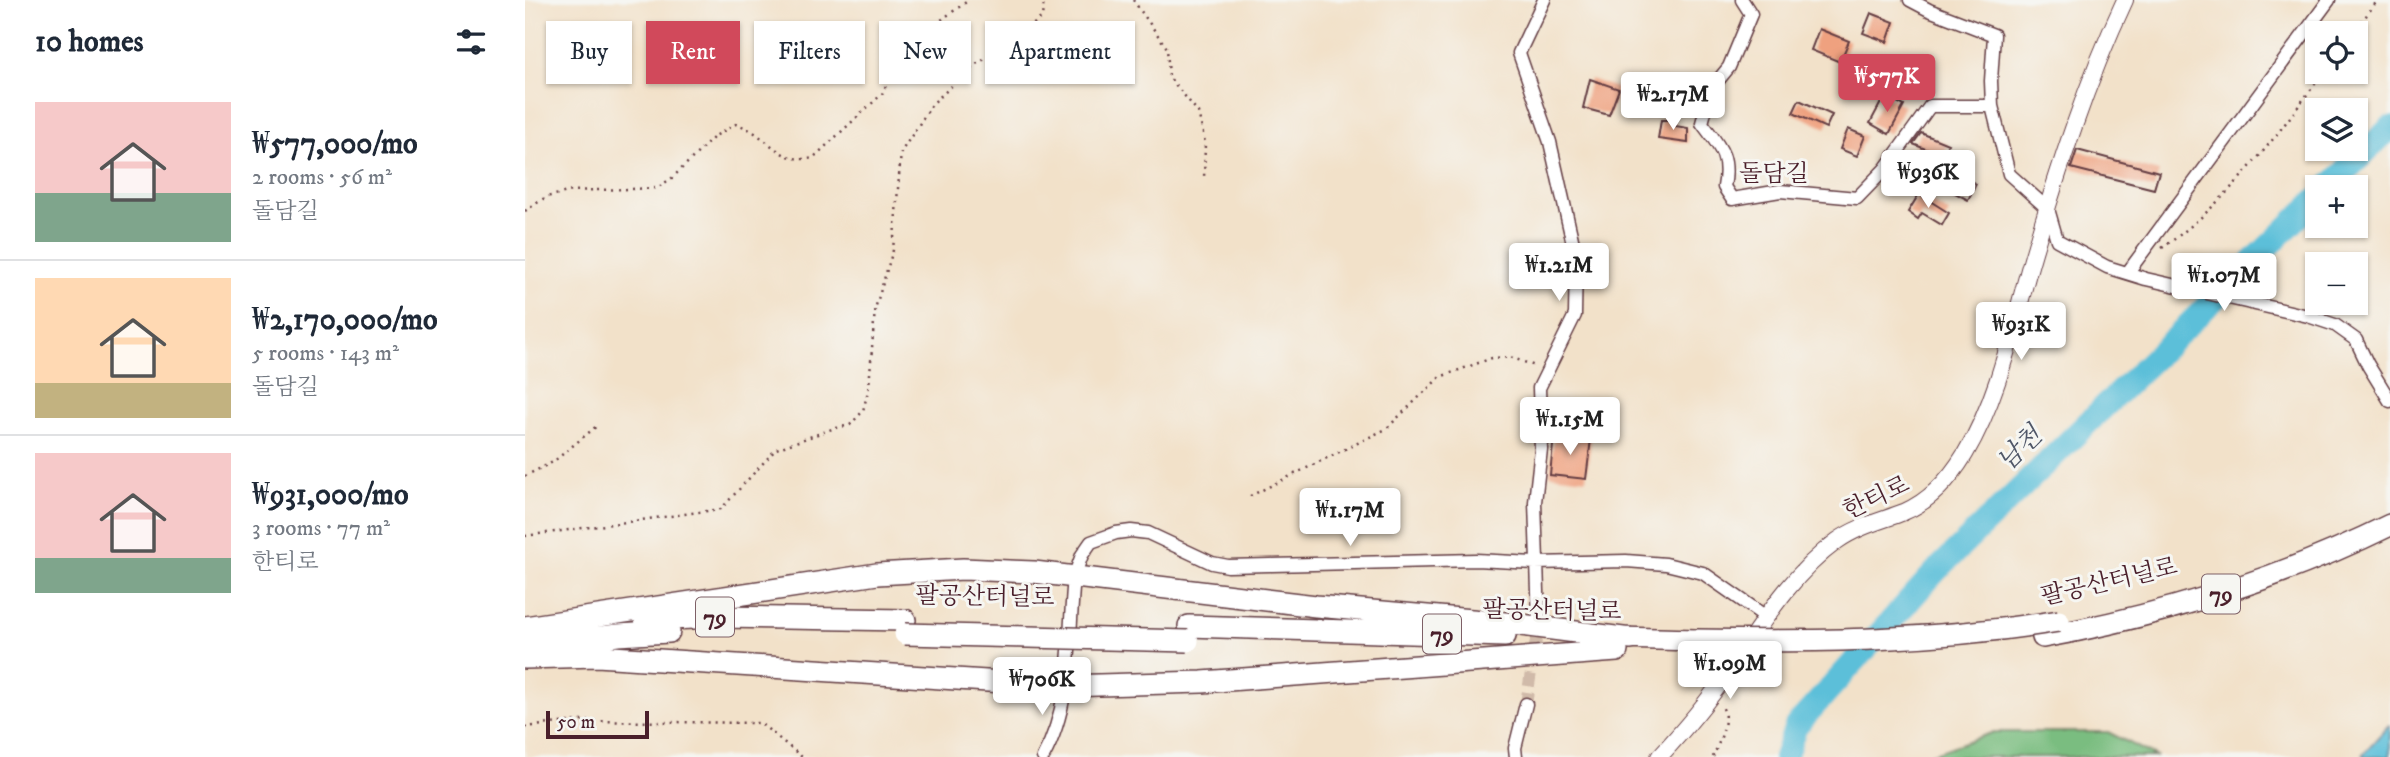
<!DOCTYPE html>
<html lang="en">
<head>
<meta charset="utf-8">
<style>
  :root { --surface:#fff; --page:#f2f2f3; --text:#1f2937; --muted:#747a83; --line:#e0e1e3; --accent:#d1495b }
  body { margin:0; font-family:"IM FELL DW Pica","Noto Serif KR",serif; background:var(--page); color:var(--text); height:100vh; display:flex; flex-direction:column; font-size:26px; white-space:nowrap }
  * { box-sizing:border-box; margin:0 }
  p { font-size:23px; color:var(--muted) }
  .icon { flex:none; width:38px; height:38px; fill:none; stroke:currentColor; stroke-width:2; stroke-linecap:round; stroke-linejoin:round }
  .map { position:relative; flex:1; overflow:hidden }
  .sheet { display:flex; flex-direction:column; background:var(--surface); width:525px }
  .sheet>* { flex:none }
  .top-card { position:absolute; left:21px; top:21px; width:665px; height:63px; display:flex; gap:14px }
  .buttons { position:absolute; left:1780px; top:21px; display:grid; gap:14px }
  .buttons a { display:grid; place-items:center; width:63px; height:63px; border-radius:0px; background:var(--surface); box-shadow:0 2px 5px #0004; font-size:35px }
  .scale { position:absolute; left:21px; bottom:18px; width:103px; box-sizing:border-box; padding-left:7px; border:4px solid #4a1f2b; border-top:0; font-size:19px; line-height:24px; white-space:nowrap; color:#4a1f2b; -webkit-text-stroke:5px #f6f6f2; paint-order:stroke }
  .price { position:absolute; translate:-50% -60px; padding:0 16px; border-radius:7px; background:#fff; color:#222; font-size:23px; line-height:46px; filter:drop-shadow(0 2px 4px #0008) }
  .price::after { content:''; position:absolute; left:50%; top:42px; width:21px; height:16px; margin-left:-10px; background:inherit; clip-path:polygon(0 0,100% 0,50% 100%) }
  .price.on { background:var(--accent); color:#fff }
  ul { padding:0; list-style:none }
  li { display:flex; align-items:center; gap:21px; height:175px; padding:0 35px }
  li+li { border-top:2px solid var(--line) }
  li span { display:grid; place-items:center; flex:none; width:196px; height:140px; border-radius:0px; color:#555 }
  li>.icon { margin-inline-start:auto }
  span .icon { width:84px; height:84px; fill:#fffc; stroke-width:1 }
  li b { font-size:30px }
  h2 { display:flex; justify-content:space-between; align-items:center; height:84px; padding:0 35px; font-size:30px }
  .chip { padding:0 24px; border-radius:0px; background:var(--surface); box-shadow:0 2px 5px #0004; font-size:24px; line-height:63px }
  .chip.on { background:var(--accent); color:#fff }
  main { display:flex; flex:1; min-height:0 }
  .map>svg:first-child { display:block }
</style>
</head>
<body>
<main>
<section class="sheet">
<h2>10 homes<svg class="icon" aria-label="filters" viewBox="0 0 24 24"><path d="M4 7h16M4 17h16"/><circle cx="9" cy="7" r="2"/><circle cx="15" cy="17" r="2"/></svg></h2>
<ul>
<li><span style="background:linear-gradient(#f6c9c9 65%,#7fa58c 0)"><svg class="icon" aria-label="home" viewBox="0 0 24 24"><path d="M3 11l9-7 9 7M6 9v11h12V9"/></svg></span><div><b>₩577,000/mo</b><p>2 rooms · 56 m²</p><p>돌담길</p></div></li>
<li><span style="background:linear-gradient(#ffd9b3 75%,#c2b280 0)"><svg class="icon" aria-label="home" viewBox="0 0 24 24"><path d="M3 11l9-7 9 7M6 9v11h12V9"/></svg></span><div><b>₩2,170,000/mo</b><p>5 rooms · 143 m²</p><p>돌담길</p></div></li>
<li><span style="background:linear-gradient(#f6c9c9 75%,#7fa58c 0)"><svg class="icon" aria-label="home" viewBox="0 0 24 24"><path d="M3 11l9-7 9 7M6 9v11h12V9"/></svg></span><div><b>₩931,000/mo</b><p>3 rooms · 77 m²</p><p>한티로</p></div></li>
</ul>
</section>
<div class="map">
<svg width="1865" height="757" viewBox="0 0 1865 757">
  <rect width="100%" height="100%" fill="#f6f6f2"/>
  <filter id="ink" filterUnits="userSpaceOnUse"><feTurbulence type="fractalNoise" baseFrequency=".0143" numOctaves="2"/><feDisplacementMap in="SourceGraphic" scale="14" xChannelSelector="R" yChannelSelector="G"/><feConvolveMatrix kernelMatrix="1 2 1 2 8 2 1 2 1" color-interpolation-filters="sRGB"/></filter>
  <filter id="wash" filterUnits="userSpaceOnUse"><feTurbulence type="fractalNoise" baseFrequency=".00686" numOctaves="4" result="noise"/><feDisplacementMap in="SourceGraphic" scale="28" xChannelSelector="R" yChannelSelector="G"/><feGaussianBlur stdDeviation="1.57" result="paint"/><feColorMatrix in="noise" values="0 0 0 0 0 0 0 0 0 0 0 0 0 0 0 0 0 1.4 0 .05"/><feComposite in="paint" operator="in"/></filter>
  <g filter="url(#wash)">
    <rect width="100%" height="100%" fill="#f2e1c9"/>
    <path fill="#7abd80" stroke="#626e56" stroke-width="2" d="M 1469,732 L 1583,732 L 1632,757 L 1398,757 Z"/>
    <path fill="#5bbfd9" stroke="#526f82" stroke-width="2" d="M 1863,726 L 1865,726 L 1865,757 L 1839,757 L 1838,754 Z"/>
    <g fill="none" stroke-linecap="round" stroke-linejoin="round">
      <path stroke="#5bbfd9" stroke-width="24" d="M 1804,187 L 1865,128
        M 1260,757 L 1271,726 L 1411,571 L 1792,199"/>
    </g>
    <g id="blocks">
      <path fill="#efa17f" d="M 1346,13 L 1369,22 L 1362,42 L 1338,33 Z
        M 1294,29 L 1324,41 L 1315,62 L 1286,50 Z
        M 1065,79 L 1094,89 L 1084,115 L 1058,108 Z
        M 1360,95 L 1379,106 L 1364,134 L 1345,123 Z
        M 1274,100 L 1307,115 L 1301,128 L 1268,113 Z
        M 1136,120 L 1150,120 L 1150,126 L 1163,128 L 1163,143 L 1133,139 Z
        M 1323,129 L 1340,136 L 1332,156 L 1315,149 Z
        M 1396,133 L 1423,144 L 1418,156 L 1388,144 Z
        M 1552,150 L 1634,172 L 1629,189 L 1546,168 Z
        M 1427,171 L 1451,184 L 1443,200 L 1419,187 Z
        M 1394,194 L 1424,213 L 1417,225 L 1397,213 L 1393,219 L 1383,212 Z
        M 1029,435 L 1066,439 L 1061,479 L 1025,475 Z"/>
    </g>
  </g>
  <g filter="url(#ink)">
    <use href="#blocks" fill-opacity="0" stroke="#633c43" stroke-width="2"/>
    <g fill="none" stroke-linecap="round" stroke-linejoin="round">
      <path stroke="#d0baa9" stroke-width="12" stroke-dasharray="12 6" stroke-linecap="butt" d="M 1001,704 L 1014,621"/>
      <defs>
        <path id="minor" d="M 1217,0 L 1226,14 L 1204,67 L 1186,89 L 1177,123 C 1195,147 1205,156 1199,187 L 1207,199 L 1255,191 L 1332,198 L 1360,169 L 1405,106 L 1467,106
          M 1385,0 L 1404,10 L 1469,35 L 1466,81 L 1467,106 L 1484,174 L 1523,209 L 1532,240 L 1582,267 L 1621,279 L 1783,316 L 1810,325 L 1831,340 L 1843,365 L 1865,401
          M 1603,272 L 1804,0
          M 1014,621 L 1010,502 L 1016,449 L 1014,388 L 1050,315 L 1051,257 L 1025,142 L 994,53 L 1019,0
          M 518,757 C 548,703 543,636 549,577 L 557,555 L 566,542 L 591,533 L 606,531 L 623,533 L 687,563 L 703,566 L 951,560 L 1010,563 L 1101,561 L 1141,564 L 1178,573 L 1241,617
          M 991,757 L 990,748 L 1001,704"/>
        <path id="tertiary" d="M 1134,757 C 1158,731 1181,704 1201,675 C 1234,628 1264,576 1312,541 C 1333,526 1356,521 1379,512 C 1405,501 1426,477 1440,454 C 1475,395 1488,324 1507,259 C 1533,170 1561,83 1600,0"/>
        <path id="trunk" d="M 120,620 L 194,617 L 380,620
          M 664,626 L 980,636
          M 0,627 L 352,574 L 438,569 L 509,572 L 791,606 L 980,623 L 1106,639
          M 1518,637 C 1639,615 1755,579 1865,525
          M 1093,638 L 1171,640
          M 2,646 L 93,635 L 144,632
          M 0,658 L 72,656 L 540,686 L 677,682 L 1092,651"/>
      </defs>
      <use href="#minor" stroke="#633c43" stroke-width="15"/>
      <use href="#tertiary" stroke="#633c43" stroke-width="18"/>
      <use href="#trunk" stroke="#633c43" stroke-width="24"/>
      <path stroke="#633c43" stroke-width="2.5" stroke-dasharray="2 5" stroke-linecap="butt" d="M 608,0 L 642,48 L 644,77 L 673,112 L 680,142 L 679,180
        M 1828,33 L 1853,0
        M 0,211 L 21,197 L 47,191 L 132,188 L 147,178 L 190,136 L 211,124 C 243,133 252,165 288,158 L 357,94 L 376,53 L 384,43 L 444,0
        M 1637,248 C 1704,202 1751,136 1799,72
        M 0,476 L 28,462 L 73,425
        M 725,496 L 861,429 L 915,377 L 967,358 L 985,357 L 1010,366
        M 0,536 L 196,509 L 251,449 L 307,429 L 325,425 L 338,411 L 344,387 L 350,309 L 368,250 L 376,152 L 408,103 L 451,64 L 480,48 L 517,17 L 519,0
        M 0,727 L 52,721 L 235,723 L 277,757
        M 1188,757 C 1194,742 1206,719 1196,705"/>
      <use href="#minor" stroke="#fff" stroke-width="12"/>
      <use href="#tertiary" stroke="#fff" stroke-width="16"/>
      <use href="#trunk" stroke="#fff" stroke-width="21"/>
      <defs>
        <path id="trunk-bridge" d="M 380,634 L 663,641
          M 1171,640 C 1295,642 1411,641 1534,621"/>
      </defs>
      <use href="#trunk-bridge" stroke="#633c43" stroke-width="24" stroke-linecap="butt"/>
      <use href="#trunk-bridge" stroke="#fff" stroke-width="21"/>
    </g>
  </g>
  <g text-anchor="middle" stroke-width="6" stroke-linejoin="round" paint-order="stroke">
    <g fill="#f6f6f2" stroke="#7e6067" stroke-width="2">
      <rect x="1677" y="574.5" width="38" height="39" rx="5"/>
      <rect x="171" y="597.5" width="38" height="39" rx="5"/>
      <rect x="898" y="614.5" width="38" height="39" rx="5"/>
    </g>
    <g font-size="23" font-weight="bold" fill="#4a1f2b">
      <text x="1696" y="602">79</text>
      <text x="190" y="625">79</text>
      <text x="917" y="642">79</text>
    </g>
    <g font-size="24" fill="#4a1f2b" stroke="#f6f6f2">
      <text x="1249" y="181">돌담길</text>
      <text transform="translate(1351 497) rotate(-25)" y="8">한티로</text>
      <text transform="translate(1584 581) rotate(-13)" y="8">팔공산터널로</text>
      <text transform="translate(460 596) rotate(1)" y="8">팔공산터널로</text>
      <text transform="translate(1027 610) rotate(1)" y="8">팔공산터널로</text>
    </g>
    <g font-size="26" font-style="italic" fill="#505768" stroke="#f6f6f2">
      <text transform="translate(1494 448) rotate(-44)" y="9">남천</text>
    </g>
  </g>
</svg>
<div class="buttons">
<a><svg class="icon" aria-label="locate" viewBox="0 0 24 24"><circle cx="12" cy="12" r="6"/><path d="M12 2v4M12 18v4M2 12h4M18 12h4"/></svg></a>
<a><svg class="icon" aria-label="layers" viewBox="0 0 24 24"><path d="M12 4l9 5-9 5-9-5zM3 14l9 5 9-5"/></svg></a>
<a>+</a>
<a>−</a>
</div>
<div class="scale">50 m</div>
<b class="price on" style="left:1362px;top:114px">₩577K</b>
<b class="price" style="left:1148px;top:132px">₩2.17M</b>
<b class="price" style="left:1403px;top:210px">₩936K</b>
<b class="price" style="left:1034px;top:303px">₩1.21M</b>
<b class="price" style="left:1699px;top:313px">₩1.07M</b>
<b class="price" style="left:1496px;top:362px">₩931K</b>
<b class="price" style="left:1045px;top:457px">₩1.15M</b>
<b class="price" style="left:825px;top:548px">₩1.17M</b>
<b class="price" style="left:1205px;top:701px">₩1.09M</b>
<b class="price" style="left:517px;top:717px">₩706K</b>
<div class="top-card">
<a class="chip">Buy</a>
<a class="chip on">Rent</a>
<a class="chip">Filters</a>
<a class="chip">New</a>
<a class="chip">Apartment</a>
</div>
</div>
</main>
</body>
</html>
